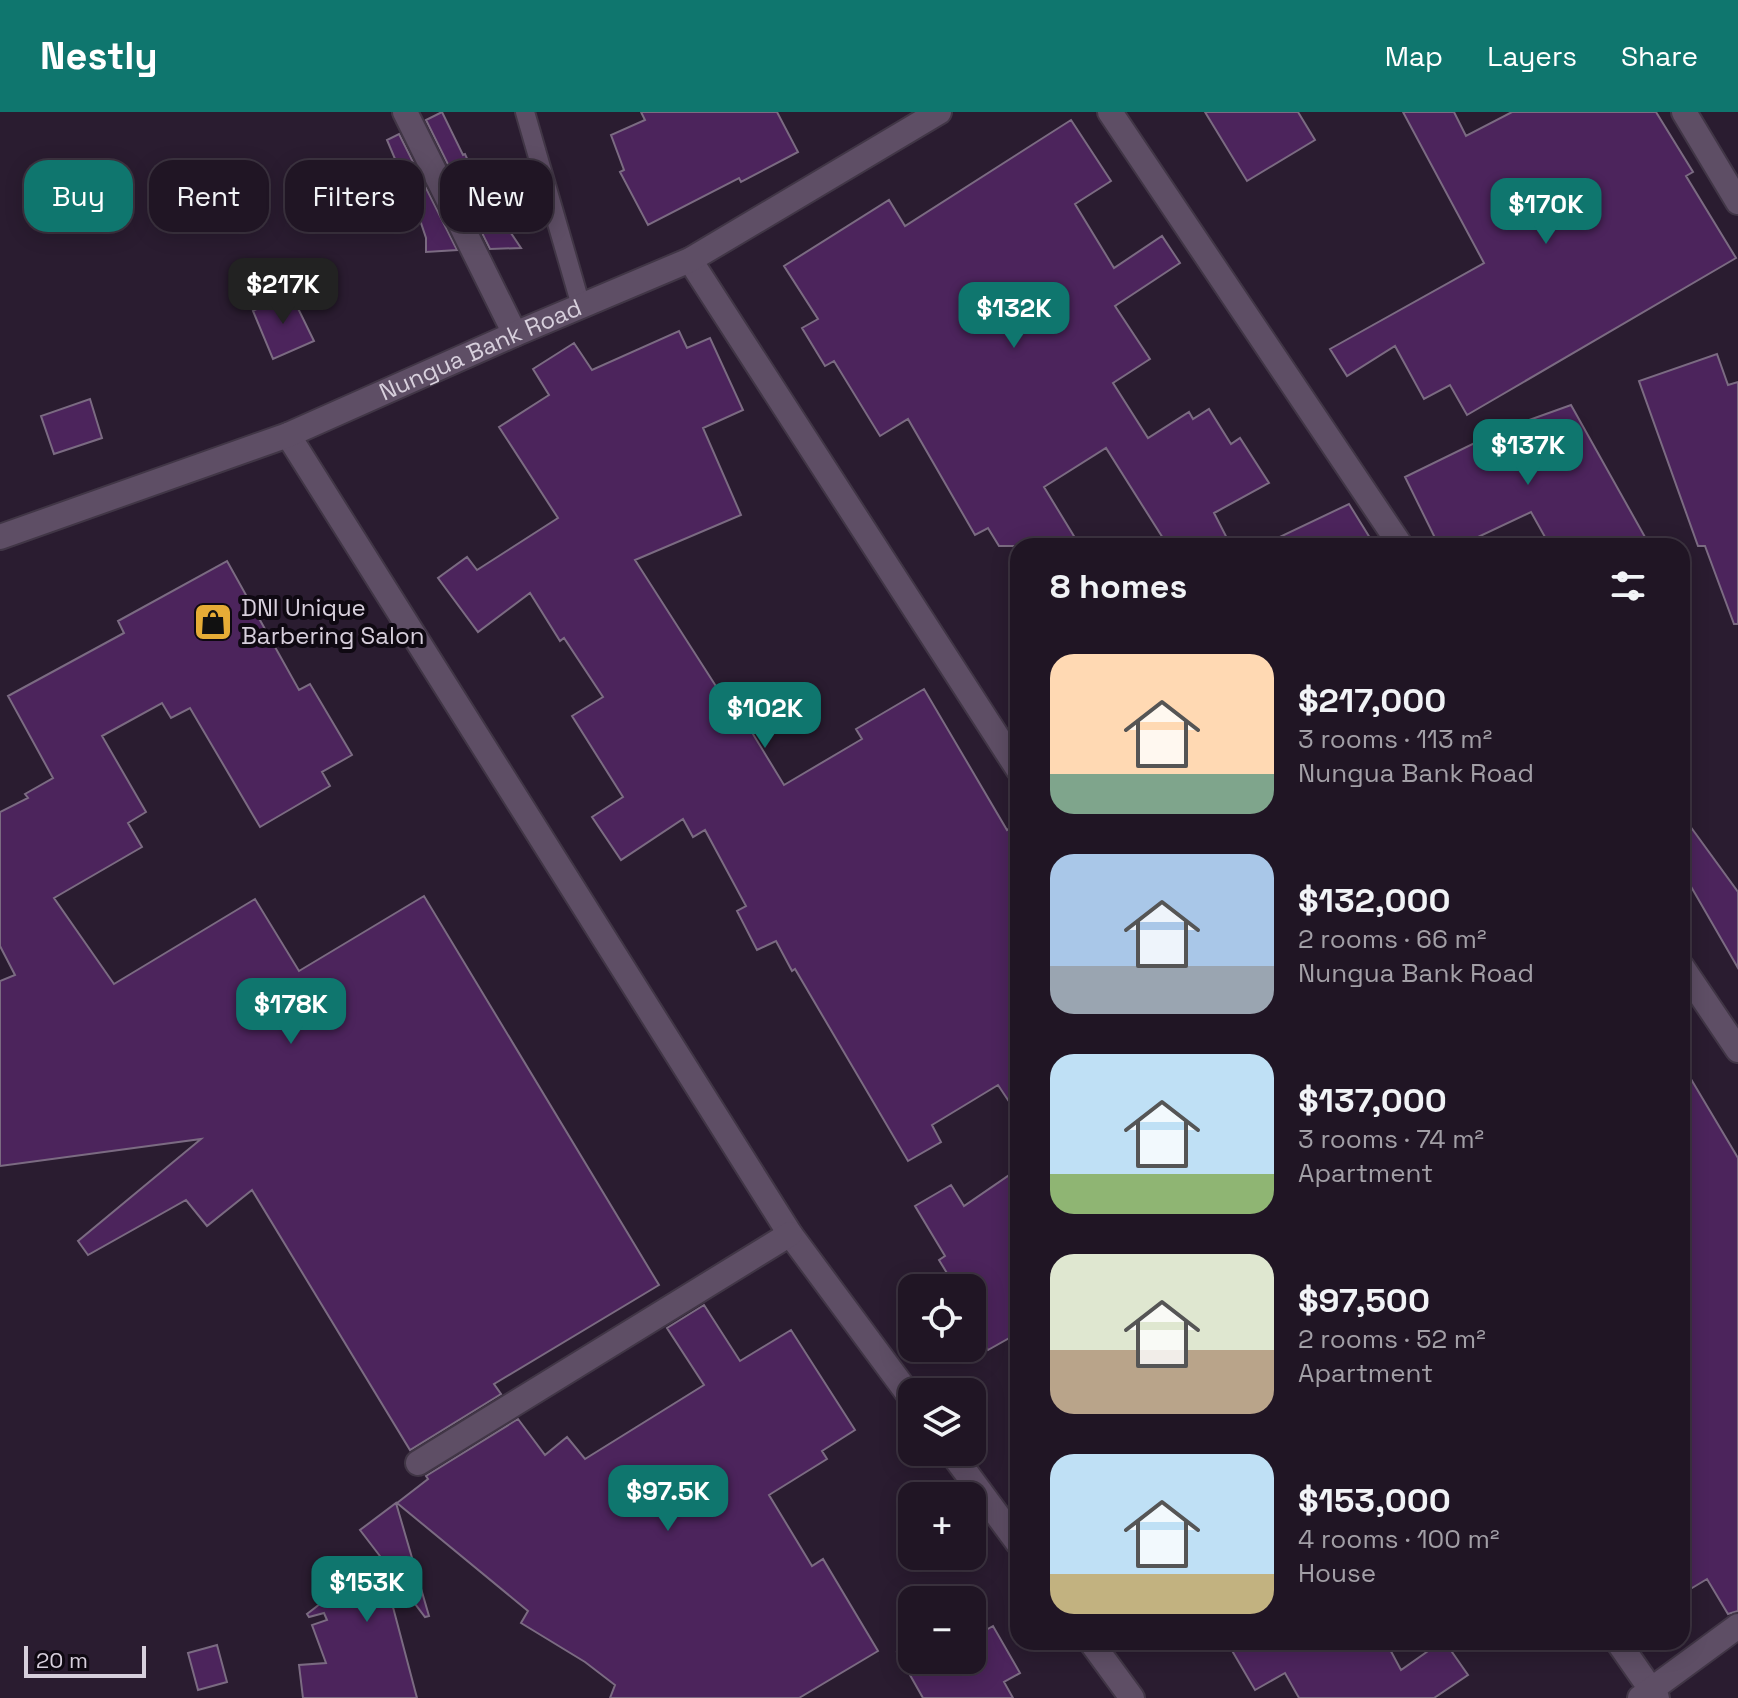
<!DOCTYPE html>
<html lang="en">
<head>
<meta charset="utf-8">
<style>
  :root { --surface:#201524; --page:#2d2231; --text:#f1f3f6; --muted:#a29fa6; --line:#3d3441; --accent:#0f766e }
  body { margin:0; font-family:"Space Grotesk",sans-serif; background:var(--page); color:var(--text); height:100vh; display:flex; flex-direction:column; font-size:30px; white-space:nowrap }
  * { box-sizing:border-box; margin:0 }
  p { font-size:26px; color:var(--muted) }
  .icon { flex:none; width:44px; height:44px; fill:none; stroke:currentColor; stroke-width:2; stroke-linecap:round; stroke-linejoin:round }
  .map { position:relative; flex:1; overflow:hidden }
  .panel { position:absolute; left:1010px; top:426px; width:680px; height:1112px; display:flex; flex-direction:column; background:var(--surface); border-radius:24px; box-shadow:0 4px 20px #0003,0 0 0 2px var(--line) }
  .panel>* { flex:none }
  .hud { position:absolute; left:24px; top:48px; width:760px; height:72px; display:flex; gap:16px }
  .controls { position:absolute; left:898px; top:1162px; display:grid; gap:16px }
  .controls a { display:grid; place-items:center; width:88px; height:88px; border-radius:16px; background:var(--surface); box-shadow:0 4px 20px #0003,0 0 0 2px var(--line); font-size:40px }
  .scale { position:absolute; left:24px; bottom:20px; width:122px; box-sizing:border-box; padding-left:8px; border:4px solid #d7cfdc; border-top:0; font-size:22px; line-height:28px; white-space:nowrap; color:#d7cfdc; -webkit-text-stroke:6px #0f0912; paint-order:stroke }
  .price { position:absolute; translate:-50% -68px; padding:0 18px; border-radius:16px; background:var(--accent); color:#fff; font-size:26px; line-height:52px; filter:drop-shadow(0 2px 4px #0008) }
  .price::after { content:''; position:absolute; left:50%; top:48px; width:24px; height:18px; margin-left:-12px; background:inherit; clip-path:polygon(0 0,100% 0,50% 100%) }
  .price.current { background:#222; color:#fff }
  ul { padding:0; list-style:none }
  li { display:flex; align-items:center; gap:24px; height:200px; padding:0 40px }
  li span { display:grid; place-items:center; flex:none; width:224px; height:160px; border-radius:24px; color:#555 }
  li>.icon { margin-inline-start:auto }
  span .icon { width:96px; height:96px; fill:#fffc; stroke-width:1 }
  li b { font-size:34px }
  h2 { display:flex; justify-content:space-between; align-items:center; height:96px; padding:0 40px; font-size:34px }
  .chip { padding:0 28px; border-radius:24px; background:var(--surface); box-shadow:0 4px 20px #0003,0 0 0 2px var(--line); font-size:28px; line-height:72px }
  .chip.current { background:var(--accent); color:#fff }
  header { display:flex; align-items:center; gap:48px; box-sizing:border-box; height:112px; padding:0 40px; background:var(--accent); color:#fff }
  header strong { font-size:38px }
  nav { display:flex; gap:44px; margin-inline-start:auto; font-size:28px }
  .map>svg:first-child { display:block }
</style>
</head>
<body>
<header>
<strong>Nestly</strong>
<nav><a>Map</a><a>Layers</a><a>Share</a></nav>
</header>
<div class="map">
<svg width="1738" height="1586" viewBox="0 0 1738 1586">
  <rect width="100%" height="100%" fill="#2a1c30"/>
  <path fill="#4c245c" stroke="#7b6b82" stroke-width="2" d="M 442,0 L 463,43 L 465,42 L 480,75 L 521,136 L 490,137 L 426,8 Z
    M 641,0 L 777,0 L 798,40 L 741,70 L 739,66 L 648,113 L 620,60 L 624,58 L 611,23 L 645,8 Z
    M 1205,0 L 1298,0 L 1315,28 L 1247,69 Z
    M 1403,0 L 1454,0 L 1466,24 L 1512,0 L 1656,0 L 1693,60 L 1686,64 L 1736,146 L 1467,303 L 1450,273 L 1424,287 L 1395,234 L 1347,264 L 1330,237 L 1484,151 Z
    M 1071,8 L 1111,69 L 1075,92 L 1114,156 L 1162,124 L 1180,151 L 1115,194 L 1150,247 L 1113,271 L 1148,326 L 1189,300 L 1193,307 L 1209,297 L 1231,332 L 1240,326 L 1269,371 L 1214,401 L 1231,434 L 1168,434 L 1106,336 L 1044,375 L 1080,434 L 999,434 L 988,416 L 975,423 L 908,307 L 880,324 L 834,249 L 825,254 L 802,216 L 818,207 L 784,154 L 889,88 L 905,114 Z
    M 399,22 L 457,138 L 426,140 L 426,126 L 417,99 L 387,28 Z
    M 290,180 L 314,229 L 273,247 L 253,199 Z
    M 679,219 L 687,236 L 710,226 L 743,298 L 703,316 L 741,403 L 635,448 L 737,607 L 742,604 L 784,673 L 862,627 L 856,617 L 924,577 L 1007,718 L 1018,711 L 1018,1003 L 998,973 L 932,1013 L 941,1030 L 908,1049 L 795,857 L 792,859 L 776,829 L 757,838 L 737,799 L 746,794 L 705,718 L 693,725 L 683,707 L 621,748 L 592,705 L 623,685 L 572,604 L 603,585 L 564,526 L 560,529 L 530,481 L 478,520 L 438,466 L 467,445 L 477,458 L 558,406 L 499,315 L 549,283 L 533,257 L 574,231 L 592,258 Z
    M 1717,242 L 1728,273 L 1738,270 L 1738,512 L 1734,512 L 1705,434 L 1698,434 L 1639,269 Z
    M 90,287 L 102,326 L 54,342 L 41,304 Z
    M 1571,293 L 1650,434 L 1550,434 L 1531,400 L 1459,434 L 1439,434 L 1405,365 L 1481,328 L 1479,326 Z
    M 1349,392 L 1375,434 L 1261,434 Z
    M 227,449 L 299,578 L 310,572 L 352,643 L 322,660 L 330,674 L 260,715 L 190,596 L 171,606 L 162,591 L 102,624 L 146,700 L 128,711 L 142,735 L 54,786 L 114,872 L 255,787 L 299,859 L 424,784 L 659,1173 L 494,1272 L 501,1282 L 410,1338 L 252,1078 L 207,1114 L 186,1088 L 88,1143 L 78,1129 L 201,1027 L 0,1054 L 0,869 L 15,863 L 0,834 L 0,700 L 28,686 L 25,682 L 53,666 L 8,584 L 124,521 L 118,509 Z
    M 1682,703 L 1738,780 L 1738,856 L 1682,759 Z
    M 1682,952 L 1738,1046 L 1738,1499 L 1728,1502 L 1707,1467 L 1682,1482 Z
    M 1018,1057 L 1018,1221 L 988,1238 L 972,1211 L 976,1209 L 972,1202 L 972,1176 L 956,1176 L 939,1148 L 945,1144 L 915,1094 L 951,1073 L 964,1094 Z
    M 704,1193 L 740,1249 L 791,1218 L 855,1318 L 822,1339 L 827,1347 L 769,1383 L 812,1454 L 823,1447 L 878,1539 L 799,1586 L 610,1586 L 615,1573 L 585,1550 L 521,1511 L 528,1499 L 397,1391 L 428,1367 L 426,1364 L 518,1307 L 545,1343 L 567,1325 L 585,1347 L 704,1273 L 667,1216 Z
    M 396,1391 L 429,1504 L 425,1505 L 403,1476 L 389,1480 L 417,1586 L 303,1586 L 299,1553 L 326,1551 L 312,1513 L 327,1508 L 324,1501 L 309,1505 L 307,1502 L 360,1461 L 358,1455 L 379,1446 L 383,1448 L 360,1418 Z
    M 972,1513 L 977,1523 L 993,1514 L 1020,1561 L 1004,1570 L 1013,1586 L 923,1586 L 897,1540 L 912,1531 L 912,1548 L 972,1548 Z
    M 1227,1530 L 1386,1530 L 1401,1558 L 1441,1530 L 1445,1530 L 1468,1563 L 1434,1586 L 1299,1586 L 1285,1561 L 1255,1578 Z
    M 217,1533 L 227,1570 L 198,1578 L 188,1541 Z"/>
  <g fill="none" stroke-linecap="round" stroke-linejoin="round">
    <defs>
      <path id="service" d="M 525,0 L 581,194"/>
      <g id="minor">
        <path d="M 405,0 L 515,222"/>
        <path d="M 1110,0 L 1401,434"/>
        <path d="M 1684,0 L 1738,90"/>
        <path d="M 690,148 L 1018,657"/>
        <path d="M 288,323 L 790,1122 L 912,1287"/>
        <path id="s1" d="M 0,425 L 288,323 L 515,222 L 690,148 L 939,0"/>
        <path d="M 1682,855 L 1738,938"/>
        <path d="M 951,1340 L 1018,1431"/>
        <path d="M 418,1351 L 790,1122"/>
        <path d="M 1091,1530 L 1132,1586"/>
        <path d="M 1618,1530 L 1657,1586"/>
        <path d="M 1640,1586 L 1738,1514"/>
      </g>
    </defs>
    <use href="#service" stroke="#413646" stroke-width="22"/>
    <use href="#minor" stroke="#413646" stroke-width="28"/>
    <use href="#service" stroke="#5e4e65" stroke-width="18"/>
    <use href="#minor" stroke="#5e4e65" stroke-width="24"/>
  </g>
  <defs>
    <symbol id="shop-square" viewBox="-11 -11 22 22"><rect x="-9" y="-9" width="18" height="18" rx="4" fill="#e6ac36" stroke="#0f0912"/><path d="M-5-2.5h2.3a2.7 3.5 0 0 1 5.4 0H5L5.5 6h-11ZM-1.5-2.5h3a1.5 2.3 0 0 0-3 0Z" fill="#111"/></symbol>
  </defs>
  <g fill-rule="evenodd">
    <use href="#shop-square" x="191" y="488" width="44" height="44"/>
  </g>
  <g text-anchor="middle" stroke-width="8" stroke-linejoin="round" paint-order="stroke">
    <g font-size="24" fill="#d7cfdc" stroke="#0f0912">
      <text dy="8" stroke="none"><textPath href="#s1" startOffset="516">Nungua Bank Road</textPath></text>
    </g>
    <g font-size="24" fill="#d7cfdc" stroke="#0f0912" text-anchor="start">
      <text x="241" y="504">DNI Unique<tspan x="241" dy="28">Barbering Salon</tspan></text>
    </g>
  </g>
</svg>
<div class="controls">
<a><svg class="icon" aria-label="locate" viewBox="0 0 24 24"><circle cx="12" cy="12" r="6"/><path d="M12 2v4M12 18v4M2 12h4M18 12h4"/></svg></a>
<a><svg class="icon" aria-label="layers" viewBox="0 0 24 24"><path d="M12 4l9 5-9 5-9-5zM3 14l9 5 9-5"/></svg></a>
<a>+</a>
<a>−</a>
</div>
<div class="scale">20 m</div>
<b class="price" style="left:1546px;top:134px">$170K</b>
<b class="price current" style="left:283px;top:214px">$217K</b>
<b class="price" style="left:1014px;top:238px">$132K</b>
<b class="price" style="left:1528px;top:375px">$137K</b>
<b class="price" style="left:765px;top:638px">$102K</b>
<b class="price" style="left:291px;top:934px">$178K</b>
<b class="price" style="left:668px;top:1421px">$97.5K</b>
<b class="price" style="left:367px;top:1512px">$153K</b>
<div class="hud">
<a class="chip current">Buy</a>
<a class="chip">Rent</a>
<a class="chip">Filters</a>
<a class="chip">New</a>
</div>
<section class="panel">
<h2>8 homes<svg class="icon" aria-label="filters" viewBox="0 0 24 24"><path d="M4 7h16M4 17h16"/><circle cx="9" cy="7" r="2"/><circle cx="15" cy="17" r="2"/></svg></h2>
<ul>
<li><span style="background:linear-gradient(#ffd9b3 75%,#7fa58c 0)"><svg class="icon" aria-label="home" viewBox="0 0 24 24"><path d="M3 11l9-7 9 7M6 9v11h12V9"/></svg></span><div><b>$217,000</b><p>3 rooms · 113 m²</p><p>Nungua Bank Road</p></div></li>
<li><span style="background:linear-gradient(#a9c7e8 70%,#9aa5b1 0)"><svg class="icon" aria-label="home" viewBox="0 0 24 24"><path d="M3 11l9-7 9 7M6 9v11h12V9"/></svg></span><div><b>$132,000</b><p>2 rooms · 66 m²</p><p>Nungua Bank Road</p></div></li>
<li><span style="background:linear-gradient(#bfe0f5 75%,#8fb573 0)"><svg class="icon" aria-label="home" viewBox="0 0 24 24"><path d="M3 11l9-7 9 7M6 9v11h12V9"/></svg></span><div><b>$137,000</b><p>3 rooms · 74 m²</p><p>Apartment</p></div></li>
<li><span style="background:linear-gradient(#dfe7d0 60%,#b9a48a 0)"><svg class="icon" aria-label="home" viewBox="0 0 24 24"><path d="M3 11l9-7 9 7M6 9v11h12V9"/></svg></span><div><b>$97,500</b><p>2 rooms · 52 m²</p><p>Apartment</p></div></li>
<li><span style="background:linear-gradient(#bfe0f5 75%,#c2b280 0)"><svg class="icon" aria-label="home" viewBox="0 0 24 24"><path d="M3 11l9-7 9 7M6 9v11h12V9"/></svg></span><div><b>$153,000</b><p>4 rooms · 100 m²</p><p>House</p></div></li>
</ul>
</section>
</div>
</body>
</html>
